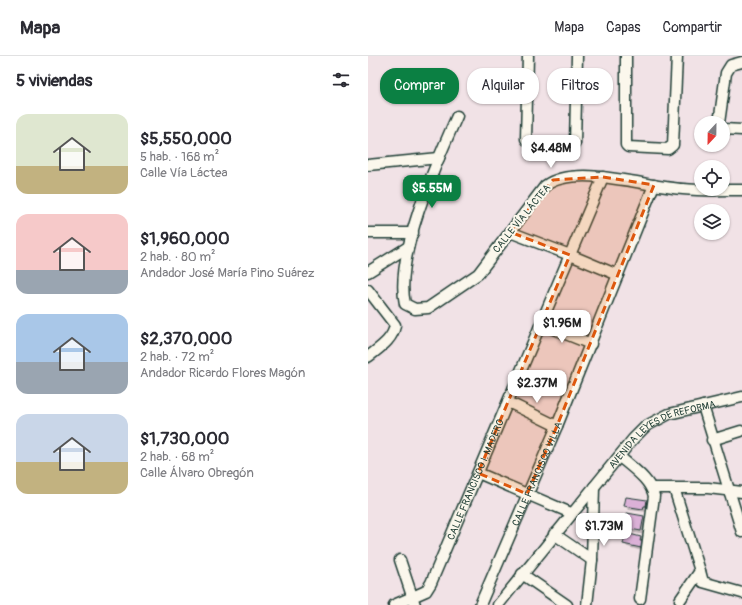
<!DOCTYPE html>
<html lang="es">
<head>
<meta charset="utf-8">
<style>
  :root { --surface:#fff; --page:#f7f7f7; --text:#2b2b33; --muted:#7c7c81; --line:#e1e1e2; --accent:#0b8043 }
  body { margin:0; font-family:Pangolin,sans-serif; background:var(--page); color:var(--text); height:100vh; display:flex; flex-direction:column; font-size:15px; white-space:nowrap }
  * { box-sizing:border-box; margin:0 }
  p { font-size:13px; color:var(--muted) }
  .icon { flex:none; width:22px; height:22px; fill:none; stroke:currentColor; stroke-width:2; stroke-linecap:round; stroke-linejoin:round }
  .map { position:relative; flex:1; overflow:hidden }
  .side { display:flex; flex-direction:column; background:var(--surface); width:368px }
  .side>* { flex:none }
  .banner { position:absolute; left:12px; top:12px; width:302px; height:36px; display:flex; gap:8px }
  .needle { width:26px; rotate:202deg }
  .controls { position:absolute; left:326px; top:60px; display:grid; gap:8px }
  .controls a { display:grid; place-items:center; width:36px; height:36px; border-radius:50%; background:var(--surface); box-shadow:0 1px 3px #0004; font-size:20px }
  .price { position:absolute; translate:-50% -34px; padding:0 9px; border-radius:8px; background:#fff; color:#222; font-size:13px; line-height:26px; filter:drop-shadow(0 1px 2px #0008) }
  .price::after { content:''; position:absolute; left:50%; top:24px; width:12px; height:9px; margin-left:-6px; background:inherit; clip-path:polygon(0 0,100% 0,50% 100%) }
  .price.active { background:var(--accent); color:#fff }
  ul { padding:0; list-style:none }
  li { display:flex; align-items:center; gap:12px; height:100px; padding:0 16px }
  li span { display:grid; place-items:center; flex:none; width:112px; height:80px; border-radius:12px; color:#555 }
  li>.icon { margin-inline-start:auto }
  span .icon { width:48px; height:48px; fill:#fffc; stroke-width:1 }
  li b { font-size:17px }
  h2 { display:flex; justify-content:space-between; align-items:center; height:48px; padding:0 16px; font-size:17px }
  .pill { padding:0 14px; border-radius:16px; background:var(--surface); box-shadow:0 1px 3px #0004; font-size:14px; line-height:36px }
  .pill.active { background:var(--accent); color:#fff }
  header { display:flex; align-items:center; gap:24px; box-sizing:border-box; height:56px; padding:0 20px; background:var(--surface); border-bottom:1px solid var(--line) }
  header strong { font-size:19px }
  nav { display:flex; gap:22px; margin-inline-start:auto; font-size:14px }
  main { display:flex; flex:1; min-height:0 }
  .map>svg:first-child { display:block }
</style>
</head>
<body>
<header>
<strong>Mapa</strong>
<nav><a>Mapa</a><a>Capas</a><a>Compartir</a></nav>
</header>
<main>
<section class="side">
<h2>5 viviendas<svg class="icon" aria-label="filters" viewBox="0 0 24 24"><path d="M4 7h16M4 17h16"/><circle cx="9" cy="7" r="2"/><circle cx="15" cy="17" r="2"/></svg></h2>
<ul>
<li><span style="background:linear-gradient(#dfe7d0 65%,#c2b280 0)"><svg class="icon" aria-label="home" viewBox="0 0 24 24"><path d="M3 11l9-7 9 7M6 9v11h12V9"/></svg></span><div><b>$5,550,000</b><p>5 hab. · 168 m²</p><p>Calle Vía Láctea</p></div></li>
<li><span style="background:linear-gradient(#f6c9c9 70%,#9aa5b1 0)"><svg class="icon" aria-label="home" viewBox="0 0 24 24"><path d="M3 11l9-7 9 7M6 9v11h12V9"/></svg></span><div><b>$1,960,000</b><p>2 hab. · 80 m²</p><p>Andador José María Pino Suárez</p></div></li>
<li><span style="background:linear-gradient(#a9c7e8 60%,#9aa5b1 0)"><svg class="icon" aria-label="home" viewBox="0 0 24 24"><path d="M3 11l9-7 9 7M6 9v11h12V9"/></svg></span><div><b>$2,370,000</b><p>2 hab. · 72 m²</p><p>Andador Ricardo Flores Magón</p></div></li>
<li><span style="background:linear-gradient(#c9d6e8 60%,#c2b280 0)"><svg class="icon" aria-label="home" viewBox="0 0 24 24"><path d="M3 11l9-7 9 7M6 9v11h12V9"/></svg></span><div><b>$1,730,000</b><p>2 hab. · 68 m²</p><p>Calle Álvaro Obregón</p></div></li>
</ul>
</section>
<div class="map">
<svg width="374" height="549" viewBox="0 0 374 549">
  <rect width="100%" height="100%" fill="#f1e2e6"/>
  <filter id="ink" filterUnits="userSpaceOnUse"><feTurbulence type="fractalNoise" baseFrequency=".025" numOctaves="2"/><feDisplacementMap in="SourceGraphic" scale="8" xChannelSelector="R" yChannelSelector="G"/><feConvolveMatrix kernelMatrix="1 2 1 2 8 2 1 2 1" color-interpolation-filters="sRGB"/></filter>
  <g filter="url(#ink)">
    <path fill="#0003" d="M 279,445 L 283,449 L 279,456 L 261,454 L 257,450 Z
      M 276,461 L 280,465 L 277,479 L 262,476 L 258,472 Z
      M 258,478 L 273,482 L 277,486 L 277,496 L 260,491 L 256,488 Z"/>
    <path fill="#dbb1d7" stroke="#1f3d34" d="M 258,441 L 279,444 L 278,450 L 276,450 L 275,453 L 256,450 Z
      M 259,457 L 276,460 L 273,475 L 257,472 Z
      M 258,477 L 273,481 L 272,485 L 275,485 L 273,492 L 255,488 Z"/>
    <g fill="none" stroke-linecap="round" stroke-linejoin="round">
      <defs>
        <g id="street">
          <path d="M 160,0 L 158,83 L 163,88 L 204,91 L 207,87 L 209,0"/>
          <path d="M 258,0 L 258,89 L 260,91 L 300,93 L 305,89 L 309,0"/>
          <path d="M 89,60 C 69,105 26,200 37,248 L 47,253 L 60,252 L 110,218 L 177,130 C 207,107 279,131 315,133 C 335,135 355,134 374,134"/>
          <path d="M 351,67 L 358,17 L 363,9 L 374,6"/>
          <path d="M 355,73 L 374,74"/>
          <path d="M 0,109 L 71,102"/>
          <path d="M 142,176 L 202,199 L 250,219"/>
          <path d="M 0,177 L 45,177"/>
          <path d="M 0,216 L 40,191"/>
          <path d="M 0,234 L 27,269 C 25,284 11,292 0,301"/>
          <path d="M 173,268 L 223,288"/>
          <path d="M 140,346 L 189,370"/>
          <path d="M 335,350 L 374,476"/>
          <path d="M 344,384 L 373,375"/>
          <path d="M 252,401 C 264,412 282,423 286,440 L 272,543"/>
          <path d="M 110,417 L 203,457"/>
          <path d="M 284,432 L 340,432 L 374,436"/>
          <path d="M 306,432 L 332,515 L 312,544"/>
          <path d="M 186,478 L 224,504"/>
          <path d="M 32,504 L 47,549"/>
          <path d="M 332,515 L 335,526 L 374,537"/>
          <path d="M 154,518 L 199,549"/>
          <path id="s1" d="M 26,549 L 58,535 L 63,527 L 235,121"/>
          <path id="s2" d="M 112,549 L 189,370 L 286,129"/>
          <path id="s3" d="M 130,549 L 265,383 L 278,370 L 301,358 L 374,341"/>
          <path d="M 219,549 L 224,504 L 226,431"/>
        </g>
      </defs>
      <use href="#street" stroke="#1f3d34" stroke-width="13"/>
      <use href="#street" stroke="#fbf7ec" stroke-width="10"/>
    </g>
  </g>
  <path fill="#de580e" fill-opacity="0.2" stroke="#de580e" stroke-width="3" stroke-dasharray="8 5" stroke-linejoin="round" d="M 235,121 L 286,129 L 189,370 L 159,438 L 110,417 L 202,199 L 142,176 L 185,124 Z"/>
  <g text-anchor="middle" stroke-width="4" stroke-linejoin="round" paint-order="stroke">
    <g font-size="10" fill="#1f3d34" stroke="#fbf7ec">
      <text transform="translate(153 162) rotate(-51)" y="4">CALLE VÍA LÁCTEA</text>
      <text dy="4" stroke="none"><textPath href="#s3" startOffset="242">AVENIDA LEYES DE REFORMA</textPath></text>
      <text dy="4" stroke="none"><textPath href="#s2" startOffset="143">CALLE FRANCISCO VILLA</textPath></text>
      <text dy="4" stroke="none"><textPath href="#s1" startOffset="157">CALLE FRANCISCO I. MADERO</textPath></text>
    </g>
  </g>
</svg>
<div class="controls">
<a><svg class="needle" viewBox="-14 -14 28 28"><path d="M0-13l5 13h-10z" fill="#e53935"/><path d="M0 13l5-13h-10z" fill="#7c7c81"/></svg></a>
<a><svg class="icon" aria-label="locate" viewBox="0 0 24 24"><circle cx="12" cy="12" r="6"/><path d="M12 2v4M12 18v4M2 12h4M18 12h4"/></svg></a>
<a><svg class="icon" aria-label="layers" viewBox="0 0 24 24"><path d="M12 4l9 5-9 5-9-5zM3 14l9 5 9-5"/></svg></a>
</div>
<b class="price" style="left:183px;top:113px">$4.48M</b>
<b class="price active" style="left:64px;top:153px">$5.55M</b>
<b class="price" style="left:194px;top:288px">$1.96M</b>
<b class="price" style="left:169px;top:348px">$2.37M</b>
<b class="price" style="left:236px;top:491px">$1.73M</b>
<div class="banner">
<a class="pill active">Comprar</a>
<a class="pill">Alquilar</a>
<a class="pill">Filtros</a>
</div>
</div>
</main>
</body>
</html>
